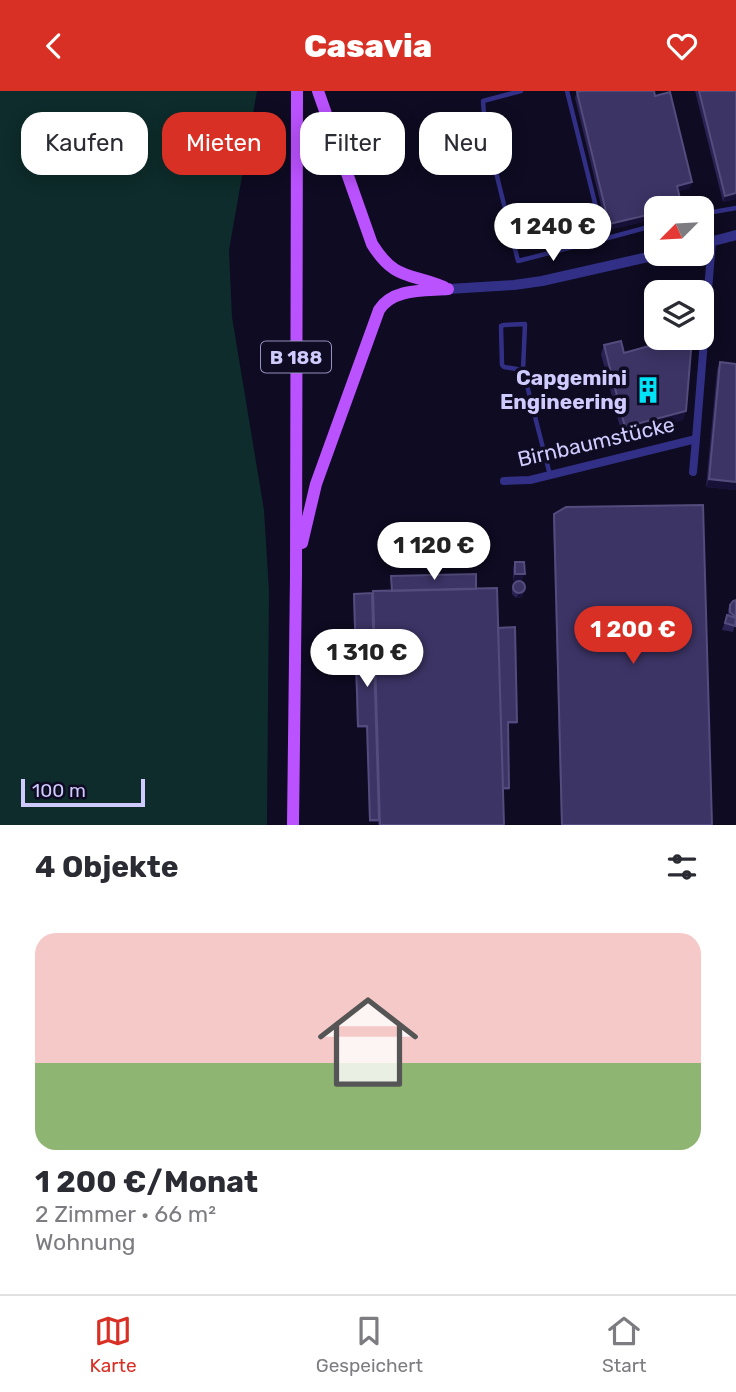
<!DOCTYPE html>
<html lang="de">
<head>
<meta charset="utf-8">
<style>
  :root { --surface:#fff; --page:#f2f2f3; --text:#2b2b33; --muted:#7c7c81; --line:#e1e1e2; --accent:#d93025 }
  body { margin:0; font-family:Rubik,sans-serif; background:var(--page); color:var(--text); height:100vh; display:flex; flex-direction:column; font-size:26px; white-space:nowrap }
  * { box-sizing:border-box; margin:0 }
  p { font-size:23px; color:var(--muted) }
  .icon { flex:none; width:38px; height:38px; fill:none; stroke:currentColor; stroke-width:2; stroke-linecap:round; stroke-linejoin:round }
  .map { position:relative; height:734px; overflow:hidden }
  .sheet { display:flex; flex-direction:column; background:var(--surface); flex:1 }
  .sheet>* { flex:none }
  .top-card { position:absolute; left:21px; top:21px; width:695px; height:63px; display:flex; gap:14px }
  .needle { width:46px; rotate:246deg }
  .tools { position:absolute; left:644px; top:105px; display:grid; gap:14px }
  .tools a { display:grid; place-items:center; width:70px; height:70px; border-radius:14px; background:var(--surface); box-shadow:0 4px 18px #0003; font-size:35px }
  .scale { position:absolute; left:21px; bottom:18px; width:124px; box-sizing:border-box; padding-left:7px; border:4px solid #d0cbff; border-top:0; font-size:19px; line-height:24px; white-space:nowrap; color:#d0cbff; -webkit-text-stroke:5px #0e0b22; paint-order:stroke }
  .price { position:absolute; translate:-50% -60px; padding:0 16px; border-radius:24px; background:#fff; color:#222; font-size:23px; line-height:46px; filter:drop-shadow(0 2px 4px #0008) }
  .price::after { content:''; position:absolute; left:50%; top:42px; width:21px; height:16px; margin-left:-10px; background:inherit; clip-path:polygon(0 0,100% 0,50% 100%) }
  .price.active { background:var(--accent); color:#fff }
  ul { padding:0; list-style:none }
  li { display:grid; align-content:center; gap:14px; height:371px; padding:0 35px }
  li+li { border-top:2px solid var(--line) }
  li span { display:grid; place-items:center; height:217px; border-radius:21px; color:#555 }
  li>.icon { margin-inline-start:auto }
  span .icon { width:126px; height:126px; fill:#fffc; stroke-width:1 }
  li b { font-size:30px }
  h2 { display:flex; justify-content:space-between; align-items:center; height:84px; padding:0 35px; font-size:30px }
  .tag { padding:0 24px; border-radius:21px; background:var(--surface); box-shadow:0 4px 18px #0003; font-size:24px; line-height:63px }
  .tag.active { background:var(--accent); color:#fff }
  header { display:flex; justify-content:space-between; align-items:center; height:91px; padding:0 35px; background:var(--accent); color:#fff; font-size:32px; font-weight:800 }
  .dock { display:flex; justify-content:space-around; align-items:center; height:98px; border-top:2px solid var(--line); background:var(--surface); font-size:19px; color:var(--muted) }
  .dock a { display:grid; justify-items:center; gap:4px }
  .dock .active { color:var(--accent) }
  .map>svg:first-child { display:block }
</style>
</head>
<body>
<header><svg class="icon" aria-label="back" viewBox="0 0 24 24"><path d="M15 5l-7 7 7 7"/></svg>Casavia<svg class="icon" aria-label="heart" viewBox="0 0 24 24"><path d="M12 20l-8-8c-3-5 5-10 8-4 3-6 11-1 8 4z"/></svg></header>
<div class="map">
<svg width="736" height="734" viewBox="0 0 736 734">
  <rect width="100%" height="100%" fill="#0e0b22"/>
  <path fill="#0d2c2b" d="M 0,0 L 257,0 L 229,159 L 232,226 L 264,419 L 269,500 L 267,734 L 0,734 Z"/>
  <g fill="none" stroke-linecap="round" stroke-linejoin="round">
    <path stroke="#323086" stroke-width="4.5" d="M 521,0 L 483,10 L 485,37 L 518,170 L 604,148
      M 567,0 L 604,148 L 656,134
      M 702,123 L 736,117
      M 523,279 L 504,276 L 502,274 L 501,235 L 504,234 L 525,233 L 523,279 L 550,384"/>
    <path stroke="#323086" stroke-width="8" d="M 693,381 L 696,348
      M 504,390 L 530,389 L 696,348 L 712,150"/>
    <path stroke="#323086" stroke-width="10" d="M 702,153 L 736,144
      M 448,198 L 514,194 L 542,190 L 661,163"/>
    <path stroke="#bb52ff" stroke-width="12" d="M 318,0 L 372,153 C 394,189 410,182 444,196
      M 302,452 L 316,393 L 379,219 C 393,197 424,200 448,198
      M 293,734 L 296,484 L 297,0"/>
  </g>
  <path fill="#2a2252" d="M 695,0 L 736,0 L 736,108 L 723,111 Z
    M 577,1 L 690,97 L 679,100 L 682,117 L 656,117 L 656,128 L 607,139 L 575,7 Z
    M 665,247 L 692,247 L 686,320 L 683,329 L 622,344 L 601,263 L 604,254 L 624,262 L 665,251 Z
    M 720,271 L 736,399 L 706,396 L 717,279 Z
    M 554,423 L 712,734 L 561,734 L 553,427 Z
    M 515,471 L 522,489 L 520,489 L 526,497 L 522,506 L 516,507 L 512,503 L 512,497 L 513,493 L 519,489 L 513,490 L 513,477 Z
    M 391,485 L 476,498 L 498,537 L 517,633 L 508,633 L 509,697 L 509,699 L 503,699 L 504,734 L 378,734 L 378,731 L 369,731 L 367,637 L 357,637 L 353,505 L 354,503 L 372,502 L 373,500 L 391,500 Z
    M 733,510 L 736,531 L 733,541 L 722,539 L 727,524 L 728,525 L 728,518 L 730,514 Z"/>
  <path fill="#181137" d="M 692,91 L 690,97 L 675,101 L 677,95 Z
    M 736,102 L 736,108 L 723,111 L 725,105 Z
    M 656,122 L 656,128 L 607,139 L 609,133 Z
    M 686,320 L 683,329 L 622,344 L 625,336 Z
    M 709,388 L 736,391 L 736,399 L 706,396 Z
    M 515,483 L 525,483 L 522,489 L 513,490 Z
    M 526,497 L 522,506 L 516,507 L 518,503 Z"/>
  <path fill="#3c3465" stroke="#534c7d" stroke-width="2" d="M 582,0 L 654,0 L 655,5 L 670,1 L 692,91 L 677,95 L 682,116 L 676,117 L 656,117 L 656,122 L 609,133 L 577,1 Z
    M 699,0 L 736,0 L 736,102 L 725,105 Z
    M 668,247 L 692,247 L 686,320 L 625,336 L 604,254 L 621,250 L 624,262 L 667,250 Z
    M 720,271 L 736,273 L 736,391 L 709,388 Z
    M 703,414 L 712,734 L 562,734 L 554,423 L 566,416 Z
    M 515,471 L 524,471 L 525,483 L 515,483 Z
    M 476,483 L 476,498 L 392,500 L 391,485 Z
    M513 496a6 6 0 1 1 12 0a6 6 0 1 1-12 0Z
    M 497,497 L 504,734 L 380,734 L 373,500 Z
    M 372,502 L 379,729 L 370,729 L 367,635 L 358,635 L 354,503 Z
    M 736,509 L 736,526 L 730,521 L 730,514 L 733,510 Z
    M 727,524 L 736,527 L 735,535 L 725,532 Z
    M 515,536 L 517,631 L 508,631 L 509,697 L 503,697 L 498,537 Z"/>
  <defs>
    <symbol id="building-bare" viewBox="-9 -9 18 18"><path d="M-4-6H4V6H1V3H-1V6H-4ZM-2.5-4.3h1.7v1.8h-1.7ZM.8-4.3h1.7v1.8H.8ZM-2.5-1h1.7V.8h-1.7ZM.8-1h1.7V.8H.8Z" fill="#00e2f6" stroke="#0e0b22" stroke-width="2.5" paint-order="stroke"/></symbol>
  </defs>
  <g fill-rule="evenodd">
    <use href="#building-bare" x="629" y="280" width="38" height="38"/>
  </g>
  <g text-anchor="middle" stroke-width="7" stroke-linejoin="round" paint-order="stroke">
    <rect fill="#0e0b22" stroke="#9691bd" stroke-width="2" x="261" y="250.5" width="70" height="31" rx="5"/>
    <g font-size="19" font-weight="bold" fill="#d0cbff">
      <text x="296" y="273">B 188</text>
    </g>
    <g font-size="21" font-weight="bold" fill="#d0cbff" stroke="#0e0b22" text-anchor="end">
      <text x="627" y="294">Capgemini<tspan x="627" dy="24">Engineering</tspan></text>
    </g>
    <g font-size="21" fill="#d0cbff" stroke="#0e0b22">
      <text transform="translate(596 351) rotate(-13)" y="7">Birnbaumstücke</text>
    </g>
  </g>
</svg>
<div class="tools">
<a><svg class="needle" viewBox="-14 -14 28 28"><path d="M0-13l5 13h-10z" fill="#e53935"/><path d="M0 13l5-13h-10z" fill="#7c7c81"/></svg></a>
<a><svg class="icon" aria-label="layers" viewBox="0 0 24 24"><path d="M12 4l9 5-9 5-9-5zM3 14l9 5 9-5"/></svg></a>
</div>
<div class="scale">100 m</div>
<b class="price" style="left:553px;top:172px">1 240 €</b>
<b class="price" style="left:434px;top:491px">1 120 €</b>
<b class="price active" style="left:633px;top:575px">1 200 €</b>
<b class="price" style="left:367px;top:598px">1 310 €</b>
<div class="top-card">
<a class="tag">Kaufen</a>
<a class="tag active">Mieten</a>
<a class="tag">Filter</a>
<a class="tag">Neu</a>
</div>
</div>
<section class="sheet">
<h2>4 Objekte<svg class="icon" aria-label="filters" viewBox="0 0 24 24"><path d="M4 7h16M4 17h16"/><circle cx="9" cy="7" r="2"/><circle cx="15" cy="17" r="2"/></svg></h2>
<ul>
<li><span style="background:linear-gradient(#f6c9c9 60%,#8fb573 0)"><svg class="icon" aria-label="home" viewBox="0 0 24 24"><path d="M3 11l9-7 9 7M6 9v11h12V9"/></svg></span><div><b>1 200 €/Monat</b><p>2 Zimmer · 66 m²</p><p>Wohnung</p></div></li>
</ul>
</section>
<nav class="dock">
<a class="active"><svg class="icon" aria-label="map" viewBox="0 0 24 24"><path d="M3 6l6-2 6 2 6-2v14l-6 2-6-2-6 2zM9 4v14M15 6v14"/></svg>Karte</a>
<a><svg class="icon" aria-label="saved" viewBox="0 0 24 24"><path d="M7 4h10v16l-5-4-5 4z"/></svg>Gespeichert</a>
<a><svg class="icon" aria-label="home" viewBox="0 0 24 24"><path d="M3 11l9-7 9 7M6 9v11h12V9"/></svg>Start</a>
</nav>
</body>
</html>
